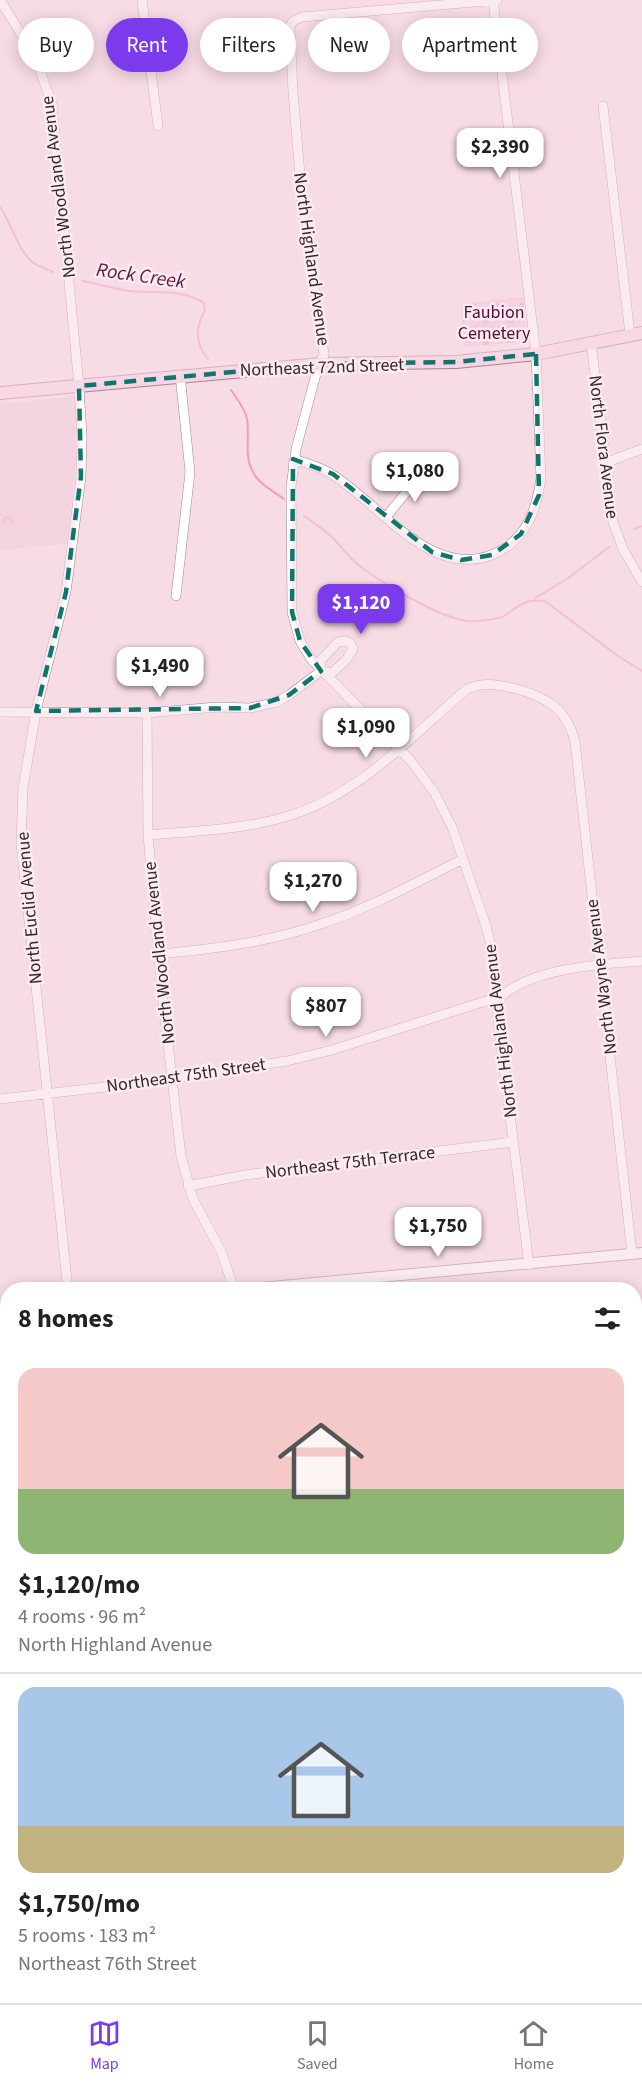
<!DOCTYPE html>
<html lang="en">
<head>
<meta charset="utf-8">
<style>
  :root { --surface:#fff; --page:#f6f6f6; --text:#222; --muted:#767676; --line:#e0e0e0; --accent:#7c3aed }
  body { margin:0; font-family:"Source Sans 3",sans-serif; background:var(--page); color:var(--text); height:100vh; display:flex; flex-direction:column; font-size:22px; white-space:nowrap }
  * { box-sizing:border-box; margin:0 }
  p { font-size:20px; color:var(--muted) }
  .icon { flex:none; width:33px; height:33px; fill:none; stroke:currentColor; stroke-width:2; stroke-linecap:round; stroke-linejoin:round }
  .map { position:relative; flex:1; overflow:hidden }
  .drawer { position:absolute; left:0px; top:1282px; width:642px; height:722px; display:flex; flex-direction:column; background:var(--surface); border-radius:24px 24px 0 0; box-shadow:0 3px 15px #0003 }
  .drawer>* { flex:none }
  .guide { position:absolute; left:18px; top:18px; width:606px; height:54px; display:flex; gap:12px }
  .price { position:absolute; translate:-50% -51px; padding:0 14px; border-radius:12px; background:#fff; color:#222; font-size:20px; line-height:39px; filter:drop-shadow(0 2px 3px #0008) }
  .price::after { content:''; position:absolute; left:50%; top:36px; width:18px; height:14px; margin-left:-9px; background:inherit; clip-path:polygon(0 0,100% 0,50% 100%) }
  .price.current { background:var(--accent); color:#fff }
  ul { padding:0; list-style:none }
  li { display:grid; align-content:center; gap:12px; height:318px; padding:0 18px }
  li+li { border-top:2px solid var(--line) }
  li span { display:grid; place-items:center; height:186px; border-radius:18px; color:#555 }
  li>.icon { margin-inline-start:auto }
  span .icon { width:108px; height:108px; fill:#fffc; stroke-width:1 }
  li b { font-size:26px }
  h2 { display:flex; justify-content:space-between; align-items:center; height:72px; padding:0 18px; font-size:26px }
  .pill { padding:0 21px; border-radius:27px; background:var(--surface); box-shadow:0 3px 15px #0003; font-size:21px; line-height:54px }
  .pill.current { background:var(--accent); color:#fff }
  .menu { display:flex; justify-content:space-around; align-items:center; height:84px; border-top:2px solid var(--line); background:var(--surface); font-size:16px; color:var(--muted) }
  .menu a { display:grid; justify-items:center; gap:3px }
  .menu .current { color:var(--accent) }
  .map>svg:first-child { display:block }
</style>
</head>
<body>
<div class="map">
<svg width="642" height="2003" viewBox="0 0 642 2003">
  <defs>
    <pattern id="cemetery-stones" width="16" height="16" patternUnits="userSpaceOnUse" patternTransform="scale(1.5)"><rect width="16" height="16" fill="#f7c6d9"/><path d="M2 7V4a2 2 0 0 1 4 0v3zM10 15v-3a2 2 0 0 1 4 0v3z" fill="#d4aaba"/></pattern>
    <pattern id="park-crowns" width="20" height="18" patternUnits="userSpaceOnUse" patternTransform="scale(1.5)"><rect width="20" height="18" fill="#f7c6d9"/><path d="M2 6a3 3 0 1 1 6 0M12 15a3 3 0 1 1 6 0" fill="none" stroke="#d4aaba"/></pattern>
  </defs>
  <rect width="100%" height="100%" fill="#f7dbe5"/>
  <path fill="#efccd8" d="M 75,396 L 76,458 L 67,544 L 0,550 L 0,404 Z"/>
  <path fill="url(#cemetery-stones)" d="M 523,297 L 527,341 L 465,347 L 461,303 Z"/>
  <path fill="url(#park-crowns)" d="M 20,514 L 24,526 L 0,532 L 0,518 Z"/>
  <g fill="none" stroke-linecap="round" stroke-linejoin="round">
    <path stroke="#f59bc0" stroke-width="2" d="M 0,207 C 12,224 16,246 31,261 C 37,266 46,269 53,272
      M 83,281 C 99,284 115,289 130,291 C 156,294 181,288 204,303 L 205,311 C 194,328 196,344 208,359
      M 231,390 C 237,399 245,408 247,419 C 250,435 244,455 252,470 C 257,483 273,491 284,499
      M 304,516 C 314,523 325,530 333,538 C 341,546 347,555 355,562 C 376,580 441,619 468,621 C 474,622 500,619 504,616 C 519,606 525,598 545,601 L 618,656 L 642,671
      M 634,529 L 642,526
      M 535,598 L 567,579 L 609,547"/>
    <defs>
      <path id="minor" d="M 0,0 L 36,58 L 52,105 L 79,386 L 82,436 L 81,477 L 66,592 L 36,711 L 23,788 L 21,844 L 68,1290
        M 142,0 L 158,126
        M 497,0 L 302,17 L 293,21 L 290,26 L 293,92 L 302,199 L 324,354 L 316,374 L 296,449 L 291,487 L 292,612 L 300,641 L 311,659 L 411,761 L 434,792 L 452,827 L 486,926 L 492,950 L 496,975 L 498,1020 L 529,1265
        M 603,106 L 630,334
        M 591,342 L 613,522 L 623,549 L 642,582
        M 605,463 L 642,449
        M 293,464 L 300,461 C 311,465 323,468 333,475 C 382,506 436,586 500,551 C 528,536 537,507 541,478 L 536,354 L 493,0
        M 386,517 L 422,473
        M 176,596 L 190,472 L 180,375
        M 346,641 L 350,643 L 353,649 L 346,660 L 332,673 L 321,671 L 321,660 L 338,642 Z
        M 0,712 L 147,713 L 217,707 L 250,708 L 277,702 L 289,695 L 321,671
        M 147,713 L 148,835 L 163,1001 L 181,1156 L 193,1199 L 222,1253 L 234,1290
        M 148,835 C 193,831 241,830 285,817 C 358,796 411,737 467,689 C 485,681 499,685 517,689 C 548,698 567,709 575,742 L 632,1254
        M 159,954 C 214,949 269,942 321,924 C 370,908 417,882 463,859
        M 0,1099 L 140,1083 L 287,1061 L 332,1050 L 489,1000 L 498,1000 C 527,968 601,964 642,961
        M 188,1186 L 245,1175 L 513,1142
        M 634,1374 L 642,1373
        M 634,1491 L 642,1491
        M 0,1570 L 8,1569
        M 634,1605 L 642,1606
        M 0,1719 L 8,1721
        M 634,1721 L 642,1722
        M 642,1786 L 642,1806
        M 634,1823 L 642,1822
        M 634,1936 L 642,1933
        M 634,1978 L 640,1986 L 638,1992 L 634,1995
        M 121,1996 L 123,2003
        M 250,1996 L 251,2003
        M 555,2003 L 559,1996"/>
      <path id="tertiary" d="M 238,1290 L 642,1253
        M 0,1310 L 8,1310"/>
      <path id="secondary" d="M 0,393 L 321,364 L 456,362 L 536,354 L 642,333"/>
    </defs>
    <use href="#minor" stroke="#a18791" stroke-width="10"/>
    <use href="#tertiary" stroke="#a18791" stroke-width="12"/>
    <use href="#secondary" stroke="#a18791" stroke-width="14"/>
    <use href="#minor" stroke="#fff" stroke-width="9"/>
    <use href="#tertiary" stroke="#fff" stroke-width="10"/>
    <use href="#secondary" stroke="#fbd3e5" stroke-width="12"/>
  </g>
  <path d="M0 0H642V2003H0ZM 536,354 L 539,495 L 521,534 L 492,555 L 461,560 L 432,552 L 333,474 L 293,459 L 292,612 L 300,641 L 321,671 L 289,695 L 250,708 L 36,711 L 66,592 L 74,528 L 81,477 L 79,386 L 321,364 L 456,362 Z" fill="#f7dbe5" fill-opacity=".55" fill-rule="evenodd"/>
  <path fill="none" stroke="#0f766e" stroke-width="4.5" stroke-dasharray="12 8" stroke-linejoin="round" d="M 536,354 L 539,495 L 521,534 L 492,555 L 461,560 L 432,552 L 333,474 L 293,459 L 292,612 L 300,641 L 321,671 L 289,695 L 250,708 L 36,711 L 66,592 L 74,528 L 81,477 L 79,386 L 321,364 L 456,362 Z"/>
  <g text-anchor="middle" stroke-width="5" stroke-linejoin="round" paint-order="stroke">
    <g font-size="18" fill="#33292c" stroke="#fcebf1">
      <text transform="translate(58 187) rotate(-97)" y="6">North Woodland Avenue</text>
      <text transform="translate(312 259) rotate(82)" y="6">North Highland Avenue</text>
      <text transform="translate(322 367) rotate(-2)" y="6">Northeast 72nd Street</text>
      <text transform="translate(604 447) rotate(83)" y="6">North Flora Avenue</text>
      <text transform="translate(29 908) rotate(-95)" y="6">North Euclid Avenue</text>
      <text transform="translate(159 953) rotate(-96)" y="6">North Woodland Avenue</text>
      <text transform="translate(601 977) rotate(-97)" y="6">North Wayne Avenue</text>
      <text transform="translate(500 1031) rotate(-97)" y="6">North Highland Avenue</text>
      <text transform="translate(186 1075) rotate(-8)" y="6">Northeast 75th Street</text>
      <text transform="translate(350 1162) rotate(-7)" y="6">Northeast 75th Terrace</text>
    </g>
    <g font-size="18" fill="#5a0b35" stroke="#fcebf1">
      <text x="494" y="318">Faubion<tspan x="494" dy="21">Cemetery</tspan></text>
    </g>
    <g font-size="20" font-style="italic" fill="#63163d" stroke="#fcebf1">
      <text transform="translate(141 275) rotate(8)" y="7">Rock Creek</text>
    </g>
  </g>
</svg>
<b class="price" style="left:500px;top:179px">$2,390</b>
<b class="price" style="left:415px;top:503px">$1,080</b>
<b class="price current" style="left:361px;top:635px">$1,120</b>
<b class="price" style="left:160px;top:698px">$1,490</b>
<b class="price" style="left:366px;top:759px">$1,090</b>
<b class="price" style="left:313px;top:913px">$1,270</b>
<b class="price" style="left:326px;top:1038px">$807</b>
<b class="price" style="left:438px;top:1258px">$1,750</b>
<div class="guide">
<a class="pill">Buy</a>
<a class="pill current">Rent</a>
<a class="pill">Filters</a>
<a class="pill">New</a>
<a class="pill">Apartment</a>
</div>
<section class="drawer">
<h2>8 homes<svg class="icon" aria-label="filters" viewBox="0 0 24 24"><path d="M4 7h16M4 17h16"/><circle cx="9" cy="7" r="2"/><circle cx="15" cy="17" r="2"/></svg></h2>
<ul>
<li><span style="background:linear-gradient(#f6c9c9 65%,#8fb573 0)"><svg class="icon" aria-label="home" viewBox="0 0 24 24"><path d="M3 11l9-7 9 7M6 9v11h12V9"/></svg></span><div><b>$1,120/mo</b><p>4 rooms · 96 m²</p><p>North Highland Avenue</p></div></li>
<li><span style="background:linear-gradient(#a9c7e8 75%,#c2b280 0)"><svg class="icon" aria-label="home" viewBox="0 0 24 24"><path d="M3 11l9-7 9 7M6 9v11h12V9"/></svg></span><div><b>$1,750/mo</b><p>5 rooms · 183 m²</p><p>Northeast 76th Street</p></div></li>
</ul>
</section>
</div>
<nav class="menu">
<a class="current"><svg class="icon" aria-label="map" viewBox="0 0 24 24"><path d="M3 6l6-2 6 2 6-2v14l-6 2-6-2-6 2zM9 4v14M15 6v14"/></svg>Map</a>
<a><svg class="icon" aria-label="saved" viewBox="0 0 24 24"><path d="M7 4h10v16l-5-4-5 4z"/></svg>Saved</a>
<a><svg class="icon" aria-label="home" viewBox="0 0 24 24"><path d="M3 11l9-7 9 7M6 9v11h12V9"/></svg>Home</a>
</nav>
</body>
</html>
